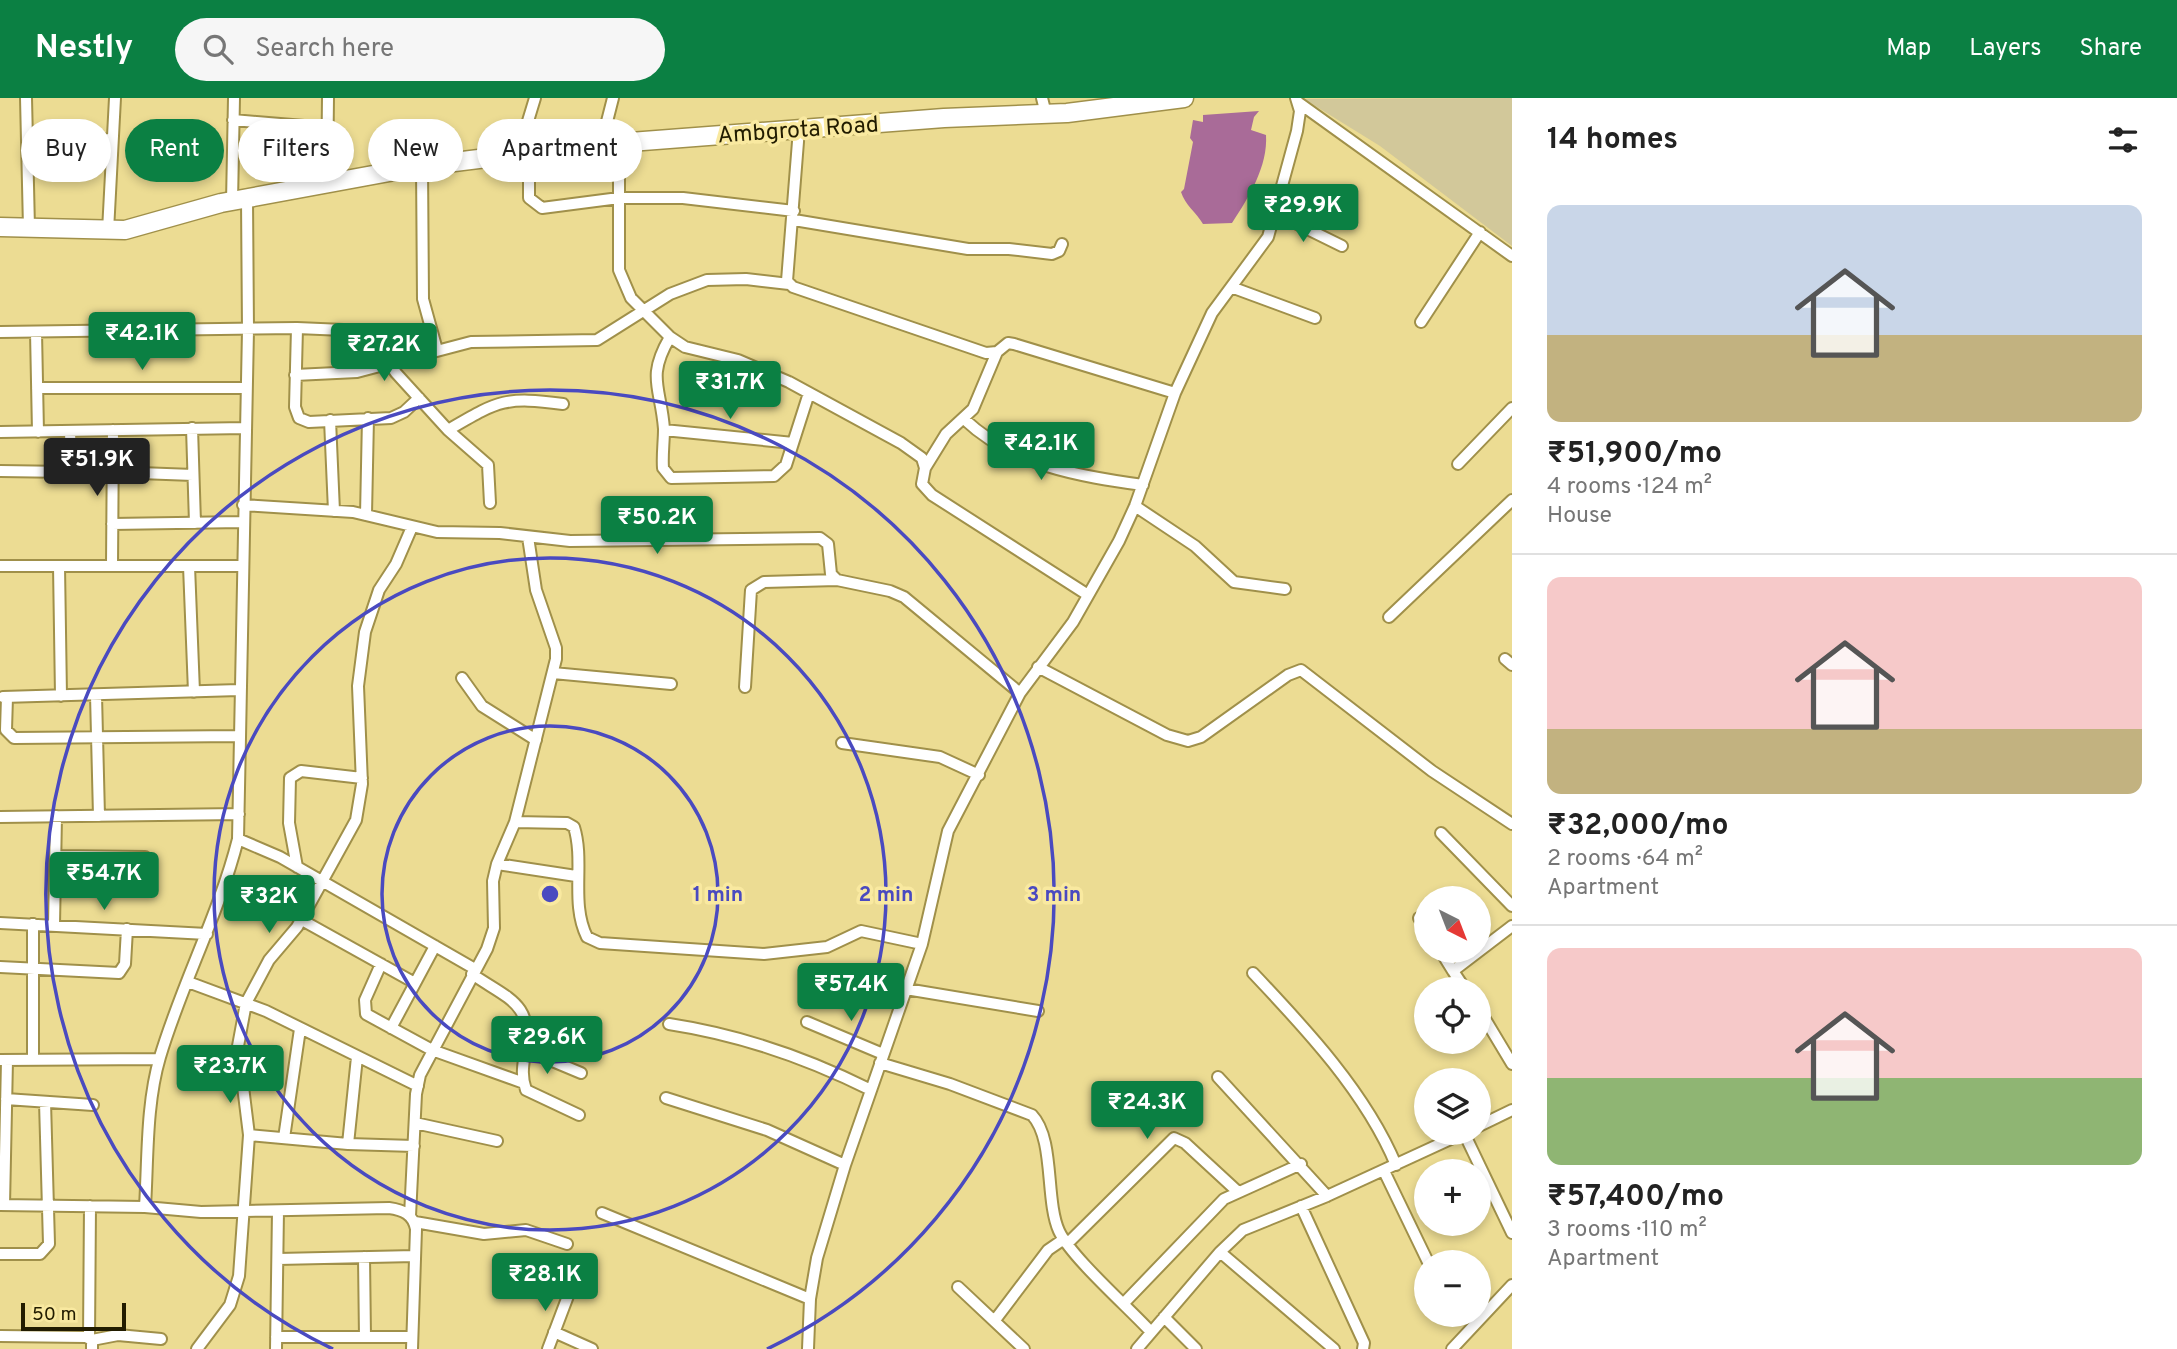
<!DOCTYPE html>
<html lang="en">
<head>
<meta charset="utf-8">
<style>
  :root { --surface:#fff; --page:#f6f6f6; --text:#222; --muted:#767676; --line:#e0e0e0; --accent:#0b8043 }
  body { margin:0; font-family:Overpass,sans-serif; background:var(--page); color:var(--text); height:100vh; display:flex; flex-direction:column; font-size:26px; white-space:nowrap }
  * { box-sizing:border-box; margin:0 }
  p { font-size:23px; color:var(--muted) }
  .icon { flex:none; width:38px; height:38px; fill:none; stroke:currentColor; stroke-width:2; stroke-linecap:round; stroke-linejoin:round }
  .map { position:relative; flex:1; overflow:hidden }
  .drawer { display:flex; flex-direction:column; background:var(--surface); width:665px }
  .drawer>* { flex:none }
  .banner { position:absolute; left:21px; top:21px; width:665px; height:63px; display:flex; gap:14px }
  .needle { width:46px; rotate:138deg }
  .buttons { position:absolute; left:1414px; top:788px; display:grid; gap:14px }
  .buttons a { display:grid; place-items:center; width:77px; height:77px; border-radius:50%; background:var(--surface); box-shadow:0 4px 10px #0003; font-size:35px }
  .scale { position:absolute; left:21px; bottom:18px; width:105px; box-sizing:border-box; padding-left:7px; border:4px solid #221c00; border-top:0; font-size:19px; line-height:24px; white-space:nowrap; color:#221c00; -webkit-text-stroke:5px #f9e9a0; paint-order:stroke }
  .price { position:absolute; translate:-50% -60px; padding:0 16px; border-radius:7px; background:var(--accent); color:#fff; font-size:23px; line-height:46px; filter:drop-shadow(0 2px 4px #0008) }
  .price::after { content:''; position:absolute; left:50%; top:42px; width:21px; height:16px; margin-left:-10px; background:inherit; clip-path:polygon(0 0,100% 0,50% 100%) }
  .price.active { background:#222; color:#fff }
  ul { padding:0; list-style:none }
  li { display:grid; align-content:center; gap:14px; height:371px; padding:0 35px }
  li+li { border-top:2px solid var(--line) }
  li span { display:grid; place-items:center; height:217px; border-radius:14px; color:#555 }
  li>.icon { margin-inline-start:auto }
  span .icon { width:126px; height:126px; fill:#fffc; stroke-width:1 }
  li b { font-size:30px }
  h2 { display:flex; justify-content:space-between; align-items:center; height:84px; padding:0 35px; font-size:30px }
  .tag { padding:0 24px; border-radius:32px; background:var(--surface); box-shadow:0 4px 10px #0003; font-size:24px; line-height:63px }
  .tag.active { background:var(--accent); color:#fff }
  header { display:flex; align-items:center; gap:42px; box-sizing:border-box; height:98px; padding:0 35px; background:var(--accent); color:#fff }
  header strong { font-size:33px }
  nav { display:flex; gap:38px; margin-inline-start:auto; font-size:24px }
  .search { width:490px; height:63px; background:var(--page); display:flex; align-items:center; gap:18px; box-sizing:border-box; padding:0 24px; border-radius:38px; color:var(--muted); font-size:26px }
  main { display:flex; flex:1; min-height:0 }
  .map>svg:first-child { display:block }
</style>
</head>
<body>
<header>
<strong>Nestly</strong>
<div class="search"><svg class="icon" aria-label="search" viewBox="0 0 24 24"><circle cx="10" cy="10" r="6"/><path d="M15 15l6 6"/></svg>Search here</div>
<nav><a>Map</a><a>Layers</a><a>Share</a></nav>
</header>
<main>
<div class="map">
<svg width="1512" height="1251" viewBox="0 0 1512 1251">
  <rect width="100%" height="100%" fill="#ecdc93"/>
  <path fill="#d2c89a" d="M 1512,0 L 1512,148 L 1380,48 L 1304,1 Z"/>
  <path fill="#a96b98" d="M 1259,13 L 1254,19 L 1251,32 L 1266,37 C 1268,68 1249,99 1232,125 L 1203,126 C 1196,114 1185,107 1181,94 L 1184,91 L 1193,44 L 1190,40 L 1193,22 L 1203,24 L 1203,17 Z"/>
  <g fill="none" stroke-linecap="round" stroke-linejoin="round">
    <defs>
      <path id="minor" d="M 26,0 L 29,130
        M 1042,0 L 1046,16
        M 1299,5 L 1512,158
        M 233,22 L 328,30
        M 799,31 L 787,183 L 793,189 L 986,255 L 997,254 L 1008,245 L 1014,246 L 1175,295
        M 619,45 L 619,172 L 631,200 L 670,239 L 685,249 L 738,262 L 789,284 L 901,345 L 922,360 L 925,370 L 922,386 L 932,397 L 1088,497
        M 28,46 L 112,41
        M 601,47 L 613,0
        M 529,55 L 529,100 L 542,110 L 619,100 L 683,100 L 794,113
        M 518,56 L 535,0
        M 422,68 L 423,201 L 437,252
        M 327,86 L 328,0
        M 232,104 L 234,0
        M 1277,116 L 1342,148
        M 794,122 L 968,151 L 1009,151 L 1052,156 L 1059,153 L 1062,146
        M 108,133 L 115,0
        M 1231,189 L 1315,220
        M 1421,224 L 1480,134
        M 297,230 L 295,309 L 299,320 L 309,324 L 391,320 L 404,314 L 419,300
        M 0,234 L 297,230 L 367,233 L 396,275 L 448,332 L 488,367 L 490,405
        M 36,234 L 38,334
        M 670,239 C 646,280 661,289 664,331 C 664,344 662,357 663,370 L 671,380 L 774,378 L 786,367 L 809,295
        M 295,277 L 357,274 L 471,244 L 597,242 L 670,196 L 707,182 L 746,181 L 789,186
        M 37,290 L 246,290
        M 964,321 C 1014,368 1078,378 1143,387
        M 330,322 L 334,413
        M 192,330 L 195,425
        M 448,332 C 498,303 504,298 563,306
        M 664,332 L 793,345
        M 0,334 L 245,330
        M 1458,366 L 1512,310
        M 925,370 L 946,336 L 973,311 L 997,254
        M 0,373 L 68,374 L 71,366 L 70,333
        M 113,374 L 193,377
        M 243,407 L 353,414 L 437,434 L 500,435 L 570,443 L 820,440 L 828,446 L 831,476 L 837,482 L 890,493 L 904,499 L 1020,595
        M 1135,408 L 1195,448 L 1234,484 L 1285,491
        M 366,417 L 368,320
        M 112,426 L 242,424
        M 0,468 L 241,468
        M 59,468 L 61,598
        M 112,468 L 113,332
        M 189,468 L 194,594
        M 1389,519 L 1512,402
        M 1505,561 L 1512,567
        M 1038,569 L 1167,637 L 1188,643 L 1201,639 L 1288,577 L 1301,572 L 1432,673 L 1512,726
        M 553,575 L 671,586
        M 462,580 L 482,608 L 536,642
        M 745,589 L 751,492 L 764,484 L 837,482
        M 96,597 L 99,718
        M 3,599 L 239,592
        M 7,599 L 6,632 L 14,640 L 239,638
        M 842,645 L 940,659 L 979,677
        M 0,719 L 239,716
        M 515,724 L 567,725 L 574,729 C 585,764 570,805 587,839 L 600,845 L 764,856 L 827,849 L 861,833 L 922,846
        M 1441,735 L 1512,808
        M 238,741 L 280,759 L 475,871
        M 56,758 L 145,759
        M 497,766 L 576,778
        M 297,769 L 289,725 L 290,680 L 301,673 L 362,680
        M 1419,820 L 1426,831
        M 300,821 L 415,885
        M 0,825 L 207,836
        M 33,826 L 33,962
        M 54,827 L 56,718
        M 1440,852 L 1453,873
        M 381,866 L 365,902 L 366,916 L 432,952 L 524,985
        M 0,869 L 119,875 L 125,866 L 127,831
        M 1253,875 C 1306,931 1366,995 1396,1067
        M 472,876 C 508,901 534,905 525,954 C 523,968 521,978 526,992 L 579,1017
        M 188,884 L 266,913 L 418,988
        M 906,891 L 1038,913
        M 1465,891 L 1453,873 L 1512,828
        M 1479,911 L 1512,966
        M 807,924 L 883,956
        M 669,926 C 741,937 805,959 871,992
        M 391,930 L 435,848
        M 526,952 L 581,975
        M 0,962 L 159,961
        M 880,965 L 950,986 L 1032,1017 C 1055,1041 1045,1102 1059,1133 C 1071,1159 1129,1210 1151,1234
        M 1218,979 L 1327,1098
        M 666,1000 L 767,1032 L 845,1067
        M 6,1001 L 93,1007
        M 415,1025 L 497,1043
        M 1479,1028 L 1512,1012
        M 1464,1035 L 1512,1135
        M 249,1037 L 348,1046 L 414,1048
        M 284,1040 L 300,931
        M 348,1046 L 357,959
        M 1384,1073 L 1428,1164
        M 0,1107 L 145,1109 L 201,1114 L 389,1110 C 403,1112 413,1116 416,1131 L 412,1251
        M 4,1107 L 7,962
        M 1301,1108 L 1364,1245 L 1363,1251
        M 145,1109 C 148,1061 146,1006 160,959 C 182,885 219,816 238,741 L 248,232 L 247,101
        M 602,1115 L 810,1201
        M 410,1118 L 416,996 L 420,977 L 487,851 L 494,830 L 493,783 L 497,766 L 515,724 L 556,561 L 556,550 L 536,492 L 528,439
        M 415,1124 L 484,1136 L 526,1132 L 567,1146
        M 1068,1145 L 1174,1040 L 1185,1045 L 1237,1093
        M 1220,1154 L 1334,1251
        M 0,1156 L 40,1156 L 49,1146 L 45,1004
        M 364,1159 L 365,1239
        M 278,1161 L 415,1158
        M 958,1189 L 1024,1251
        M 1124,1205 L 1224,1101 L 1301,1066
        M 1164,1219 L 1196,1251
        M 995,1222 L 1048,1152 L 1064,1141
        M 554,1234 L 592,1251
        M 0,1238 L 86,1239 L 92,1242 L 92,1251
        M 276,1239 L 412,1239
        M 89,1240 L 90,1108
        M 92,1242 L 118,1237 L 161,1241
        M 197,1251 L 230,1207 L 239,1178 L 249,1037 L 238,948 L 246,905 L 269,862 L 297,829 L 356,722 L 362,686 L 358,588 L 365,534 L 379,492 L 396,466 L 412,429
        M 276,1251 L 278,1113
        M 548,1251 L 571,1190
        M 808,1251 L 810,1201 L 817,1160 L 845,1067 L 922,846 L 948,733 L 1020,595 L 1073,524 L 1119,443 L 1135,408 L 1175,295 L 1212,215 L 1268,139 L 1297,33 L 1300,13 L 1296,0
        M 1137,1251 L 1220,1154 L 1243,1132 L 1327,1098 L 1466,1034
        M 1452,1251 L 1512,1187"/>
      <path id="primary" d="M 0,129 L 125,132 L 221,105 L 422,68 L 591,47 L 944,20 L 1067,15 L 1184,0"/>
    </defs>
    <use href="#minor" stroke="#a0904a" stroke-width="14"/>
    <use href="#primary" stroke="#a0904a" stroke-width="21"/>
    <use href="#minor" stroke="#fff" stroke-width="10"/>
    <use href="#primary" stroke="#fff" stroke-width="18"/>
  </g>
  <g fill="none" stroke="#4a4ac0" stroke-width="3.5">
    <circle cx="550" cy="796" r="168"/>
    <circle cx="550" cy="796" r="336"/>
    <path d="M333 1251A504 504 0 1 1 767 1251"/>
  </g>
  <g text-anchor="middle" stroke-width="7" stroke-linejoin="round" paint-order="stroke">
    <g font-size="23" fill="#221c00" stroke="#f9e9a0">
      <text transform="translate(798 31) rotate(-4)" y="8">Ambgrota Road</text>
    </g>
  </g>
  <circle cx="550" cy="796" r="10" fill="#4a4ac0" stroke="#f9e9a0" stroke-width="3.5"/>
  <g font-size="21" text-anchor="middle" font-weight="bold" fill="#4a4ac0" stroke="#f9e9a0" stroke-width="7" stroke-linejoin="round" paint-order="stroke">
    <text x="718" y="803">1 min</text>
    <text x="886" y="803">2 min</text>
    <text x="1054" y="803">3 min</text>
  </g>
</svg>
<div class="buttons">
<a><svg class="needle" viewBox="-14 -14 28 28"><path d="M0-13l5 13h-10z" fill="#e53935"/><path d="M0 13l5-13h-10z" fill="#767676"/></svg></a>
<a><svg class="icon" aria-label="locate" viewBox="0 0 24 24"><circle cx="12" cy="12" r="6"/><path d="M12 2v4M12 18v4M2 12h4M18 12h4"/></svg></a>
<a><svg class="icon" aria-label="layers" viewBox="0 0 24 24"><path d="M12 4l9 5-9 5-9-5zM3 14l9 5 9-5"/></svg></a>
<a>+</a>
<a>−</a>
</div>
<div class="scale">50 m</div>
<b class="price" style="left:1303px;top:146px">₹29.9K</b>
<b class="price" style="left:142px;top:274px">₹42.1K</b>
<b class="price" style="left:384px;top:285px">₹27.2K</b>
<b class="price" style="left:730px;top:323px">₹31.7K</b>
<b class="price" style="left:1041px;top:384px">₹42.1K</b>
<b class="price active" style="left:97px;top:400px">₹51.9K</b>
<b class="price" style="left:657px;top:458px">₹50.2K</b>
<b class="price" style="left:104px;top:814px">₹54.7K</b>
<b class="price" style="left:269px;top:837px">₹32K</b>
<b class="price" style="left:851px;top:925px">₹57.4K</b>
<b class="price" style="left:547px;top:978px">₹29.6K</b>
<b class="price" style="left:230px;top:1007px">₹23.7K</b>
<b class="price" style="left:1147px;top:1043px">₹24.3K</b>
<b class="price" style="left:545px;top:1215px">₹28.1K</b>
<div class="banner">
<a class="tag">Buy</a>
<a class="tag active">Rent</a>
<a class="tag">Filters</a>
<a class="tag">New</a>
<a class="tag">Apartment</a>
</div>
</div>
<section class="drawer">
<h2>14 homes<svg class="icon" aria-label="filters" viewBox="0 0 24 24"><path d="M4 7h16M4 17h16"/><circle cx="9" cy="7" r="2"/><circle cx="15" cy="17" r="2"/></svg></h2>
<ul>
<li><span style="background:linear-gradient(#c9d6e8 60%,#c2b280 0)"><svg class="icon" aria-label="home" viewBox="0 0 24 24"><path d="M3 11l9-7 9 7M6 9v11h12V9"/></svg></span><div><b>₹51,900/mo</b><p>4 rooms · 124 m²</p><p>House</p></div></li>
<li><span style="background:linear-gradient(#f6c9c9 70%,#c2b280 0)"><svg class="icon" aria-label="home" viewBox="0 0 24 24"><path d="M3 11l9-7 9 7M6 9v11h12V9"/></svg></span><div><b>₹32,000/mo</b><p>2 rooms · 64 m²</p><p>Apartment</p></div></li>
<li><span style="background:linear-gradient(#f6c9c9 60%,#8fb573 0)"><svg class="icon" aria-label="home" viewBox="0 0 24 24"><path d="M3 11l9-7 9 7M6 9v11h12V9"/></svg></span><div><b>₹57,400/mo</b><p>3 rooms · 110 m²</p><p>Apartment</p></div></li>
</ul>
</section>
</main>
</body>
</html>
